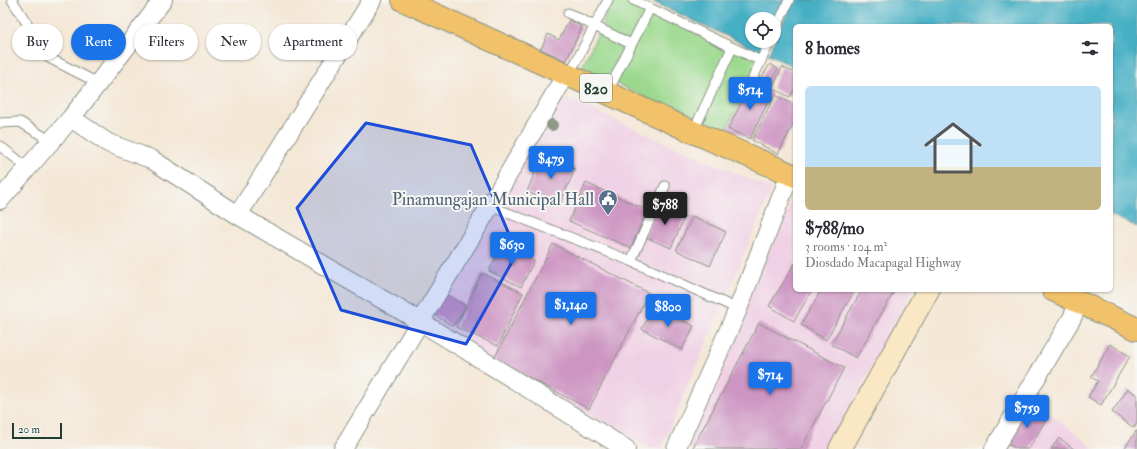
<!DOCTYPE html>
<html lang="en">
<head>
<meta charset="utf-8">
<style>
  :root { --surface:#fff; --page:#f7f7f7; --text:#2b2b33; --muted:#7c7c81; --accent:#1a73e8 }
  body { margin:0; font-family:"IM FELL Double Pica",serif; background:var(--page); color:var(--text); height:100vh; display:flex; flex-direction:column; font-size:15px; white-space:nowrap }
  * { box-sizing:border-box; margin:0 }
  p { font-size:13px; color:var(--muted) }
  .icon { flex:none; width:22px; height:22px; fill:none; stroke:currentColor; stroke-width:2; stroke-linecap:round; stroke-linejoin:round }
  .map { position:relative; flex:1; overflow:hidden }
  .drawer { position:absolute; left:793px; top:24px; width:320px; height:268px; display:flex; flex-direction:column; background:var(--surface); border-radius:6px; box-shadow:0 1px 3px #0004 }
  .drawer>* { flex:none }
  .top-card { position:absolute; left:12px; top:24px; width:380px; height:36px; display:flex; gap:8px }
  .buttons { position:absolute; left:745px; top:12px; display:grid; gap:8px }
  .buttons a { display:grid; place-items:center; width:36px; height:36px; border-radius:50%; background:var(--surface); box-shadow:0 1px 3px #0004; font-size:20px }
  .scale { position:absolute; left:12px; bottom:10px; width:50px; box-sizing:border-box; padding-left:4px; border:2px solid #1f3d34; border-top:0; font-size:11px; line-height:14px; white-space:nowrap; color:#1f3d34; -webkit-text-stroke:3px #f6f6f2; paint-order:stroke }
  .price { position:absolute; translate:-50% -34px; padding:0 9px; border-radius:4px; background:var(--accent); color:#fff; font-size:13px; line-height:26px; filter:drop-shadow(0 1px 2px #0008) }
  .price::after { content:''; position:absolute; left:50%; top:24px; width:12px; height:9px; margin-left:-6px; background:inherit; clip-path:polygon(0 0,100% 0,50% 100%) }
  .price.on { background:#222; color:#fff }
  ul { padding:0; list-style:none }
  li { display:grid; align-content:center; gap:8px; height:212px; padding:0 12px }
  li span { display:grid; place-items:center; height:124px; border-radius:6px; color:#555 }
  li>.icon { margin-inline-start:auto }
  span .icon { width:72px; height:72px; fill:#fffc; stroke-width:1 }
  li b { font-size:17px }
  h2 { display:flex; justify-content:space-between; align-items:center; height:48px; padding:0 12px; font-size:17px }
  .tag { padding:0 14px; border-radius:18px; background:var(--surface); box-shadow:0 1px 3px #0004; font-size:14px; line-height:36px }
  .tag.on { background:var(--accent); color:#fff }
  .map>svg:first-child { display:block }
</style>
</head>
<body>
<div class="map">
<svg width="1137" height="449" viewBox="0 0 1137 449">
  <rect width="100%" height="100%" fill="#f6f6f2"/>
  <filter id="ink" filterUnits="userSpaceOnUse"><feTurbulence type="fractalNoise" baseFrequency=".025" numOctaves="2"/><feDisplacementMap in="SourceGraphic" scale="8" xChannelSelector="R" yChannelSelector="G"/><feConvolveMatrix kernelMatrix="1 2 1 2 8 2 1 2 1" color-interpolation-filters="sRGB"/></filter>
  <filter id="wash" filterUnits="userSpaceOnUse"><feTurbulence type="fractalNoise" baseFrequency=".012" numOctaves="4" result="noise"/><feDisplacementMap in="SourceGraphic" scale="16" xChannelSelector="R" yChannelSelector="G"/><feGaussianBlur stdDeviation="0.9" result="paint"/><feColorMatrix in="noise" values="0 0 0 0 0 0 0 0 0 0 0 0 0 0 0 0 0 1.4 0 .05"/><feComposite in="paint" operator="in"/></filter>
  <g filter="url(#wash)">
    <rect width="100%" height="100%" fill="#f4e7d5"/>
    <path fill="#f0d0e4" d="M 556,94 L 772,189 L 661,449 L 650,449 L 425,322 Z
      M 795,193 L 795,290 L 913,290 L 828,449 L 682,449 Z
      M 1029,397 L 1095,449 L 999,449 Z"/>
    <path fill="#9cd98e" stroke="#5e8b61" d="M 614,0 L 631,0 L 759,61 L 724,135 L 582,67 Z"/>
    <path fill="#45afc4" stroke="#32767c" d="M 649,0 L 785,0 L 774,23 L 774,19 L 752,19 L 752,41 L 766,41 L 761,52 Z
      M 793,0 L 1137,0 L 1137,227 L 1111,215 L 1111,26 L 795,26 L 795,67 L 768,55 Z"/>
    <g id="blocks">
      <path fill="#cd95c3" d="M 569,20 L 582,27 L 566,61 L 541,49 L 548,34 L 559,40 Z
        M 770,64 L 778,69 L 767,88 L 758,83 Z
        M 782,67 L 795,73 L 795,88 L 790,97 L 772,88 Z
        M 751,83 L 772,94 L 750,139 L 728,129 Z
        M 775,95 L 795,105 L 795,121 L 778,154 L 752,140 Z
        M 542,155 L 575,169 L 559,206 L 527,192 Z
        M 586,183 L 647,210 L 631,248 L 569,221 Z
        M 659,205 L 685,216 L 671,248 L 645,237 Z
        M 693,216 L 726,232 L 710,266 L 676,250 Z
        M 553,244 L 649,293 L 589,409 L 494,359 Z
        M 502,245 L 534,261 L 521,287 L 489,271 Z
        M 795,263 L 795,290 L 812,290 L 794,321 L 769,306 Z
        M 482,273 L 523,293 L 498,346 L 456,327 Z
        M 821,290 L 855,290 L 826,340 L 801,325 Z
        M 862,290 L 895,290 L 856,358 L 831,344 Z
        M 444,293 L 466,306 L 453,326 L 432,313 Z
        M 654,306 L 694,326 L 682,350 L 642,329 Z
        M 759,323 L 844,368 L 801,449 L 692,449 Z
        M 1110,344 L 1130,356 L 1101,405 L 1088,397 L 1098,381 L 1091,377 Z
        M 1128,389 L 1137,395 L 1137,423 L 1134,428 L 1112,412 Z
        M 1028,405 L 1048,416 L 1029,449 L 1017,449 L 1006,443 Z
        M 1136,431 L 1137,431 L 1137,449 L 1124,449 Z
        M 1059,438 L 1074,449 L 1051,449 Z"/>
    </g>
  </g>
  <g filter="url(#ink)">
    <use href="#blocks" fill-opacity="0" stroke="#8a9284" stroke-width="1"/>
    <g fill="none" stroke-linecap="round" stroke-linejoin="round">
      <defs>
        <path id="service" d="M 12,0 L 49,58 L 98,83
          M 633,0 L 761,61
          M 568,13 L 631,44
          M 774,33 L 789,0
          M 569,75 L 608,0
          M 753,78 L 770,41
          M 607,93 L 650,8
          M 0,123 L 20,122 L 51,141
          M 693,132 L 732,48
          M 0,146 L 28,168
          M 490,206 L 631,261 L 738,309
          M 631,261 L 665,186"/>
        <path id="minor" d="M 71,118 L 108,143 L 151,159 L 238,215 L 421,322 L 626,449
          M 0,200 L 71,118 L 163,0
          M 238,215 L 372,0
          M 343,449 L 490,206 L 566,74
          M 676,449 L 738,309 L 790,174
          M 994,449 L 1072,318 L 1079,302"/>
        <path id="secondary" d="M 840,449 L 928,290"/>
        <path id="trunk" d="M 403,0 L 693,132 L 795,176
          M 1053,290 L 1137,329"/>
      </defs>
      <use href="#service" stroke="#8a9284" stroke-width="11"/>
      <use href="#minor" stroke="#8a9284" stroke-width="20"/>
      <use href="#secondary" stroke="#8a9284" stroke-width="24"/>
      <use href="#trunk" stroke="#8a9284" stroke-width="24"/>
      <use href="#service" stroke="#fff" stroke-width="9"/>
      <use href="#minor" stroke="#fff" stroke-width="18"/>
      <use href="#secondary" stroke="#fae7c3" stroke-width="22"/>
      <use href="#trunk" stroke="#f2c26a" stroke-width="22"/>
    </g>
    <circle fill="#8d9b86" cx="552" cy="125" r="6"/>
  </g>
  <path fill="#1d4ed8" fill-opacity="0.2" stroke="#1d4ed8" stroke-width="3" stroke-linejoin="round" d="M 366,123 L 471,145 L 517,253 L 466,344 L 341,310 L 297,208 Z"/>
  <defs>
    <symbol id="civic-pin" viewBox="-11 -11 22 30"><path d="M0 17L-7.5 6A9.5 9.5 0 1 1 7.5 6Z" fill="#5c6f8a" stroke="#f6f6f2"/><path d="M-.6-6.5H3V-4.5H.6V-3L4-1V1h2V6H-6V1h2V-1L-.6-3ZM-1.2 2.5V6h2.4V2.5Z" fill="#fff"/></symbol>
  </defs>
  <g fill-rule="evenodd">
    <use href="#civic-pin" x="597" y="188" width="22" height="30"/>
  </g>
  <g text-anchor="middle" stroke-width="4" stroke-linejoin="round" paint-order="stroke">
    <rect fill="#f6f6f2" stroke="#60746d" stroke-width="1" x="580" y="74" width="32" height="28" rx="3"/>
    <g font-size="16" font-weight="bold" fill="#1f3d34">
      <text x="596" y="94">820</text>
    </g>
    <g font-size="17" fill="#4e5e75" stroke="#f6f6f2" text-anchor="end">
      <text x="594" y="205">Pinamungajan Municipal Hall</text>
    </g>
  </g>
</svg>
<div class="buttons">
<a><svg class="icon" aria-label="locate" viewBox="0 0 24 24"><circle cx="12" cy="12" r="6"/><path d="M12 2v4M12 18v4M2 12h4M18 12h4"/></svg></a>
</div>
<div class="scale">20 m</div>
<b class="price" style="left:750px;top:111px">$514</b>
<b class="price" style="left:551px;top:180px">$479</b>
<b class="price on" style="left:665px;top:226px">$788</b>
<b class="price" style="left:512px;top:266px">$630</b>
<b class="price" style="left:571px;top:326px">$1,140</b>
<b class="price" style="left:668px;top:328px">$800</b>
<b class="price" style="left:770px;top:396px">$714</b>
<b class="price" style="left:1027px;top:429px">$759</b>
<div class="top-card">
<a class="tag">Buy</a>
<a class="tag on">Rent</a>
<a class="tag">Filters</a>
<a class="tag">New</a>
<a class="tag">Apartment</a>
</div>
<section class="drawer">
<h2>8 homes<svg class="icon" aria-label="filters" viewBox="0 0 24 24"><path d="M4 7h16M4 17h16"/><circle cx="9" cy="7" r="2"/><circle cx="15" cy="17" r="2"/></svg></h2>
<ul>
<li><span style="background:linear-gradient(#bfe0f5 65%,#c2b280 0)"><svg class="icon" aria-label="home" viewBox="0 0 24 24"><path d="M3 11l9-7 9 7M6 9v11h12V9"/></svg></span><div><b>$788/mo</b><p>3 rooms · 104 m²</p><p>Diosdado Macapagal Highway</p></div></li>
</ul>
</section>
</div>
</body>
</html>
